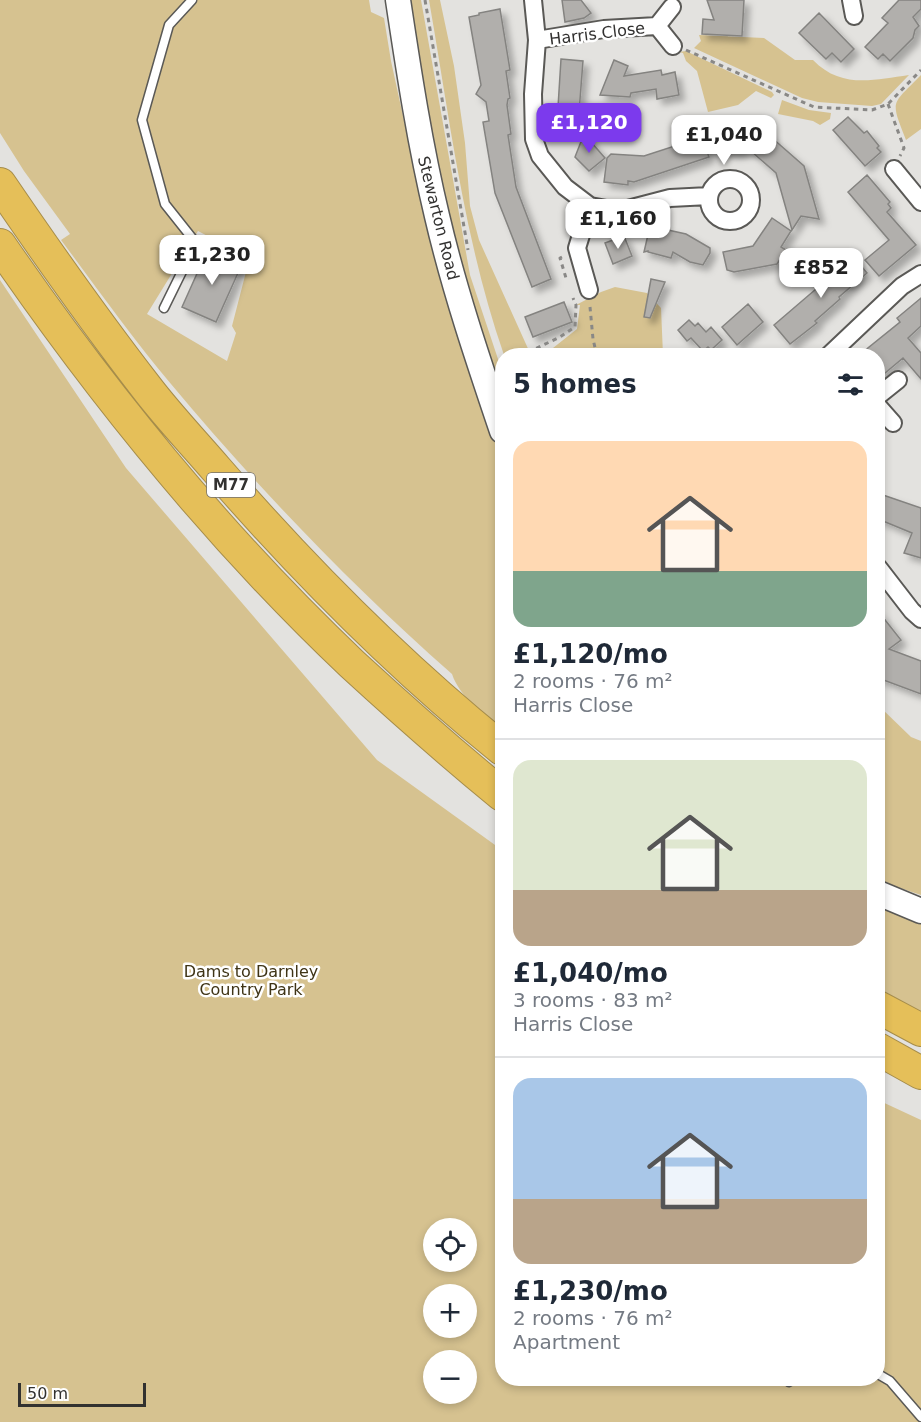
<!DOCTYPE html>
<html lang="en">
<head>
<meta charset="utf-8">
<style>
  :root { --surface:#fff; --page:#f2f2f3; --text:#1f2937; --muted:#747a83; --line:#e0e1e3; --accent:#7c3aed }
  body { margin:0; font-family:"DejaVu Sans",sans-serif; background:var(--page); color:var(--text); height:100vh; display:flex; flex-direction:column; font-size:22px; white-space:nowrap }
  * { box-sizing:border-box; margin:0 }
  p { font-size:20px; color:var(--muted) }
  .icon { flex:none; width:33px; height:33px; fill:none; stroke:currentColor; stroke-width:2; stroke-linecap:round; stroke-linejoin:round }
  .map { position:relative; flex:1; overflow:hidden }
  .drawer { position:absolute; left:495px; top:348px; width:390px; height:1038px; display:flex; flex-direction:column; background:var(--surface); border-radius:24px; box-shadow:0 3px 9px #0003 }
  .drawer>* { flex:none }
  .tools { position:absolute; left:423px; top:1218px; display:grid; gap:12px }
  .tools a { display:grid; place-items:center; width:54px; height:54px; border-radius:50%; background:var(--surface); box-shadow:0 3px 9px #0003; font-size:30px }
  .scale { position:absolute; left:18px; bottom:15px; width:128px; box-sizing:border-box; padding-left:6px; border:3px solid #323130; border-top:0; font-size:16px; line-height:21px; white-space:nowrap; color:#323130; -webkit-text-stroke:4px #fff; paint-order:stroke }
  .price { position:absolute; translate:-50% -51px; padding:0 14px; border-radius:12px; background:#fff; color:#222; font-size:20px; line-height:39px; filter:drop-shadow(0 2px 3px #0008) }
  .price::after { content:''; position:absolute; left:50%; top:36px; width:18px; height:14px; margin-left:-9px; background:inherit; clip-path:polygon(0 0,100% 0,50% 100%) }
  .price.selected { background:var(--accent); color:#fff }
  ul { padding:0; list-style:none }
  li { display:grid; align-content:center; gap:12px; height:318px; padding:0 18px }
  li+li { border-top:2px solid var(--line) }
  li span { display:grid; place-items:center; height:186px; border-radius:18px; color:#555 }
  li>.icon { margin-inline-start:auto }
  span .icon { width:108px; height:108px; fill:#fffc; stroke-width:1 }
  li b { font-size:26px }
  h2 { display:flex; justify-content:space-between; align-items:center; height:72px; padding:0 18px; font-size:26px }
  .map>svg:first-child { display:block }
</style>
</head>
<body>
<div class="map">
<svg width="921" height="1422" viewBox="0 0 921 1422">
  <defs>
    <filter id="shadow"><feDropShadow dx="5.5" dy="5.5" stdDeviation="3" flood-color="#0004"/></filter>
  </defs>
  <rect width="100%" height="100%" fill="#e3e2df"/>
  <path fill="#d6c290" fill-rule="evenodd" d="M 0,0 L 369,0 L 371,12 L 384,18 L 391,61 L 413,162 L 451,312 L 502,463 L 502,729 C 484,713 460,698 452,674 C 351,585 258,488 171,384 C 132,338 97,288 61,240 L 70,234 L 24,171 L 0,133 ZM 198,231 L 240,253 L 247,268 L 232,326 L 236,333 L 227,361 L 147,314 Z
    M 410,0 L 421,0 L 470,275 L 502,371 L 502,399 L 474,314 L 434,157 Z
    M 429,0 L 440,0 L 454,66 L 465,143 L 470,206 L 479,240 L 530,353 L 553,348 L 577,329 L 580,305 L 576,305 L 601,292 L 615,287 L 647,293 L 661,308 L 663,355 L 504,355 C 464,240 450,120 429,0 Z
    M 699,35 L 764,38 L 795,60 L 813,60 C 841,89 873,80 909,75 L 881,104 L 872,106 L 818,102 L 802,98 L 694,48 L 701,41 Z
    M 686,51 L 772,92 L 774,95 L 771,98 L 756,91 L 738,105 L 708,112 L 697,71 L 686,61 L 683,53 L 679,52 Z
    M 921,75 L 921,129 L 906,140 C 890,99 891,106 921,75 Z
    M 782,100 L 809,110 L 831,113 L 830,119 L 820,125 L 813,121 L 778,114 Z
    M 0,280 L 126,468 L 377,760 L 502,850 L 502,1378 L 878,1378 L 878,1100 L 921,1120 L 921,1422 L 0,1422 ZM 434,1228 L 466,1228 L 466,1262 L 434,1262 ZM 434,1294 L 466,1294 L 466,1328 L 434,1328 ZM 434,1360 L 466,1360 L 466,1394 L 434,1394 Z
    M 878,705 L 911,737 L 921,741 L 921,895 L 894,886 L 878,878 Z
    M 878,906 L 921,923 L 921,1012 L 878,988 Z"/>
  <path fill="#b1afac" stroke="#848380" stroke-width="1.5" filter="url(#shadow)" d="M 562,0 L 581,0 L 591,13 L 584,18 L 565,22 Z
    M 707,0 L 744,0 L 742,36 L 702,34 L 703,19 L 714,20 Z
    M 899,0 L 921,0 L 921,9 L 913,17 L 919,26 L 915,30 L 913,38 L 890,61 L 883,54 L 878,59 L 865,47 L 888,23 L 882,18 Z
    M 500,9 L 510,70 L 506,71 L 510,98 L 508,99 L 507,105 L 511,134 L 508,135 L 516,187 L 551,279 L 532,287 L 495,193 L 483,122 L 489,121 L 486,102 L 476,94 L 481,85 L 469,17 L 479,15 L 479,13 Z
    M 819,13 L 854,49 L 841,62 L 832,53 L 826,59 L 799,33 Z
    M 561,59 L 583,61 L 578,125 L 557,123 Z
    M 614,60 L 628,66 L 624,76 L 661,70 L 662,75 L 675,72 L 679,95 L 657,99 L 656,89 L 631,93 L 630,97 L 600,95 Z
    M 848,117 L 864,133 L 867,131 L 879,146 L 877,148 L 881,152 L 865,166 L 833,130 Z
    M 720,125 L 759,135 L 763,130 L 804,166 L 819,219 L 801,216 L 792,230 L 776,173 L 744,145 L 742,152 L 736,151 L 735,153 L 705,146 L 709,157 L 634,182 L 628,181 L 628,185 L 604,182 L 607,158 L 611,154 L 644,156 L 718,132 Z
    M 584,134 L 605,158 L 589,171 L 575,157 Z
    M 867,175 L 890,202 L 888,204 L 891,208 L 887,212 L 916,245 L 879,276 L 865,260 L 889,240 L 848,192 Z
    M 772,218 L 791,231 L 781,247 L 786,250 L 777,264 L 734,272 L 727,270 L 723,252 L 753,246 Z
    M 650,226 L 686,234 L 710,248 L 710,253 L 703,265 L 690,262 L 673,252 L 671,258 L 648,252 L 648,251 L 644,252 Z
    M 624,236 L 632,256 L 613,264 L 605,243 Z
    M 208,249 L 242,264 L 216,322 L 182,307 Z
    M 852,255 L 867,273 L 839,297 L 840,299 L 815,321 L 817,323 L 790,344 L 774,325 L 830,277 L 824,270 L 838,258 L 843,263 Z
    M 651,279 L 665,282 L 650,318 L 644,317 Z
    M 921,298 L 921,326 L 908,338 L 921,353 L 921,379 L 903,358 L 878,379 L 878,356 L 858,356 L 900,322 L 897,318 Z
    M 564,302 L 572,322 L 533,337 L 525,317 Z
    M 748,304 L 763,322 L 737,345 L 722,327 Z
    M 689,320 L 695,326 L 698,323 L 706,332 L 711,327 L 722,340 L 711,350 L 708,347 L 703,351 L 691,338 L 687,341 L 678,330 Z
    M 883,495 L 921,508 L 921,558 L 904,553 L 912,533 L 878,519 L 878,511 Z
    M 878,611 L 901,640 L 889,649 L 921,661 L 921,694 L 878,678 Z"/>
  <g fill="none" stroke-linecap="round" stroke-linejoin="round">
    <defs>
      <path id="service" d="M 164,308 L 196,243 L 165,204 L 142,120 L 169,25 L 192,0
        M 878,1374 L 890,1381 L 921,1417
        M 788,1378 L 789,1382"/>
      <path id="minor" d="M 533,0 L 537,40 L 533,94 L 534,139 L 540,156 L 565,187 L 590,206 L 612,210 L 624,210 L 670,198 L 709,196
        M 851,0 L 854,16
        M 657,26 L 672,7
        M 537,40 L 604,29 L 657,26 L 673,46
        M 894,169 L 921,202
        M709 200a21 21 0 1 1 42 0a21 21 0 1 1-42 0Z
        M 589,290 L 577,248 L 590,206
        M 828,356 L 902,286 L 921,274
        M 878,396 L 898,380
        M 878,406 L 893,423
        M 878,567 L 912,611 L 921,619"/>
      <path id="secondary" d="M 398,0 C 409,73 420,145 437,216 C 454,289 478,360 502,431
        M 878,893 L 921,911"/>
      <path id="motorway" d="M 0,184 C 47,253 95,321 146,387 C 168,416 193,442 217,470 C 304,570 399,666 502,749
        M 0,245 C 103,395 219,538 352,664 C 401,709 451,753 502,795
        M 878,1007 L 921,1030
        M 878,1049 L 921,1073"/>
    </defs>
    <use href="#service" stroke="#5a5956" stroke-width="11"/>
    <use href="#minor" stroke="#5a5956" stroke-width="20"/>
    <use href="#secondary" stroke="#5a5956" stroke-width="27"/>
    <use href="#motorway" stroke="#a68d4b" stroke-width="34"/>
    <path stroke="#898886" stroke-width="3" stroke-dasharray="4.5 4.5" stroke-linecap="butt" d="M 425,0 L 468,250
      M 686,50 L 814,107 L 872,110 L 888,104 L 921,70
      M 888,104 L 904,148 L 900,156
      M 562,257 L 560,258 L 566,278
      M 590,307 L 593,339 L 597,356
      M 520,356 L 560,337 L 575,327 L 576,305 L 573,298"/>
    <use href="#service" stroke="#fff" stroke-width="8"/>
    <use href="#minor" stroke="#fff" stroke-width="16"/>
    <use href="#secondary" stroke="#fff" stroke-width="24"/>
    <use href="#motorway" stroke="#e5bf59" stroke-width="32"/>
  </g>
  <g text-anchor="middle" stroke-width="5" stroke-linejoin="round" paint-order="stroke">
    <rect fill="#fff" stroke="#706f6e" stroke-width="1.5" x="207" y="473" width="48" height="24" rx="4.5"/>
    <g font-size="15" font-weight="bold" fill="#323130">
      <text x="231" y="490">M77</text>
    </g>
    <g font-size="16" fill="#323130" stroke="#fff">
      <text transform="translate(597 33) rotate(-7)" y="6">Harris Close</text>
      <text transform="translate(439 218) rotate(76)" y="6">Stewarton Road</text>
    </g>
    <g font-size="16" fill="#3f3416" stroke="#fff">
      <text x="251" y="977">Dams to Darnley<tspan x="251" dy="18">Country Park</tspan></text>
    </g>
  </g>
</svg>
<div class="tools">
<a><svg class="icon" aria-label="locate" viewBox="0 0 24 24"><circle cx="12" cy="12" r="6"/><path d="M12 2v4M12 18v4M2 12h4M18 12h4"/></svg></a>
<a>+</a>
<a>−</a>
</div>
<div class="scale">50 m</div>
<b class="price selected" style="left:589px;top:154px">£1,120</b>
<b class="price" style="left:724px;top:166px">£1,040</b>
<b class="price" style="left:618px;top:250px">£1,160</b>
<b class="price" style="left:212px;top:286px">£1,230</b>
<b class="price" style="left:821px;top:299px">£852</b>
<section class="drawer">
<h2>5 homes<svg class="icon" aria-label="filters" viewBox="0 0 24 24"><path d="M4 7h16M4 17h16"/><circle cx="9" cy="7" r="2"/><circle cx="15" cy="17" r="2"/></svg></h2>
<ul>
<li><span style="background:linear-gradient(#ffd9b3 70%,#7fa58c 0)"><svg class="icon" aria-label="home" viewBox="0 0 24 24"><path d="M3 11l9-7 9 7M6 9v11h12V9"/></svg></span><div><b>£1,120/mo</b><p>2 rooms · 76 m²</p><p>Harris Close</p></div></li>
<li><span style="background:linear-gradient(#dfe7d0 70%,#b9a48a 0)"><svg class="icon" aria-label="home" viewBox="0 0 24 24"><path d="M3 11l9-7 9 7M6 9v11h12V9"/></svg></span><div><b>£1,040/mo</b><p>3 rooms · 83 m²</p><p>Harris Close</p></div></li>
<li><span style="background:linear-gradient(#a9c7e8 65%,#b9a48a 0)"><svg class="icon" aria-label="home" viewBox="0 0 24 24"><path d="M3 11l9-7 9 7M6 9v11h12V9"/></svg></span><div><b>£1,230/mo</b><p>2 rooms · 76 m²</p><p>Apartment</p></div></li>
</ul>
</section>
</div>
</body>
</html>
